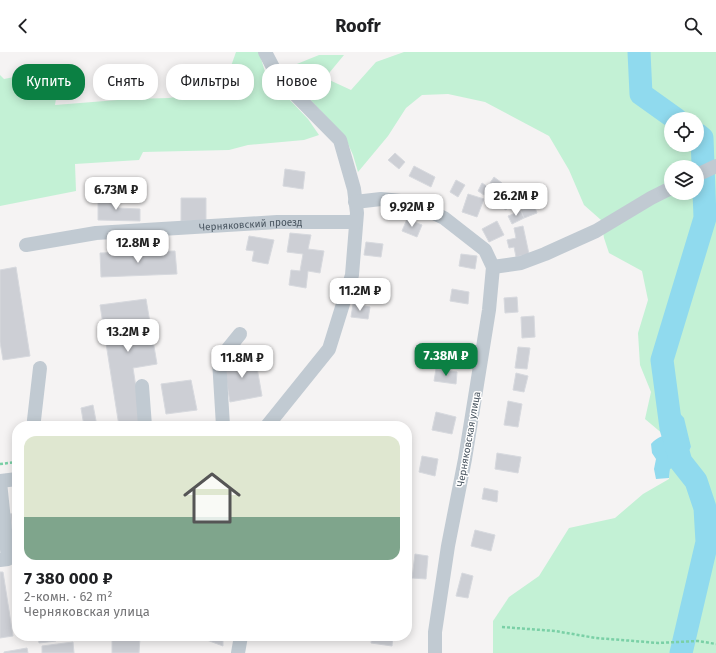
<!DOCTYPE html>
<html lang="ru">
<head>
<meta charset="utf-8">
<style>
  :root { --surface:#fff; --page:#f6f6f6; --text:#202124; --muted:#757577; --line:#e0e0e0; --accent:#0b8043 }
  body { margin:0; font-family:"Fira Sans",sans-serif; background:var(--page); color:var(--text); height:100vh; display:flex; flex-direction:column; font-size:15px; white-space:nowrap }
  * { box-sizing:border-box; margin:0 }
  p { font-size:13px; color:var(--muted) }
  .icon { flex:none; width:22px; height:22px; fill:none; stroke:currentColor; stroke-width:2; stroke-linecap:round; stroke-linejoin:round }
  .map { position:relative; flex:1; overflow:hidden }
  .sheet { position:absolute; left:12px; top:369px; width:400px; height:220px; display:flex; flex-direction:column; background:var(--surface); border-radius:16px; box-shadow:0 2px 10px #0003 }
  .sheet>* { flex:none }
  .banner { position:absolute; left:12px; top:12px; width:400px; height:36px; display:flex; gap:8px }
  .tools { position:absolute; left:664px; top:60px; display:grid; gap:8px }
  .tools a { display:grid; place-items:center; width:40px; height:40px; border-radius:50%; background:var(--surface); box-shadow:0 2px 10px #0003; font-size:20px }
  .price { position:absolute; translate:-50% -34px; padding:0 9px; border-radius:8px; background:#fff; color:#222; font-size:13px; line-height:26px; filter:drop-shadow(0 1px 2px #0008) }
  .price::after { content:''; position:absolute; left:50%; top:24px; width:12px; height:9px; margin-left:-6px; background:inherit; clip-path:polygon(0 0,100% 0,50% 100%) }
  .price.current { background:var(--accent); color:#fff }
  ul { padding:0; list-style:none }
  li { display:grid; align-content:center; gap:8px; height:212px; padding:0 12px }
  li+li { border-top:1px solid var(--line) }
  li span { display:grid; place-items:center; height:124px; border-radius:12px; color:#555 }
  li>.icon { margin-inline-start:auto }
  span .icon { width:72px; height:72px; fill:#fffc; stroke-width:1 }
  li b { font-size:17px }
  .chip { padding:0 14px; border-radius:16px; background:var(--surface); box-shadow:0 2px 10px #0003; font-size:14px; line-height:36px }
  .chip.current { background:var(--accent); color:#fff }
  header { display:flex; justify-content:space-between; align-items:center; height:52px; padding:0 12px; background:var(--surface); font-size:18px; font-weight:700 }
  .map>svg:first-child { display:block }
</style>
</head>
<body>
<header><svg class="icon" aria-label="back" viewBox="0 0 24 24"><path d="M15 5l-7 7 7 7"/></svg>Roofr<svg class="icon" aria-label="search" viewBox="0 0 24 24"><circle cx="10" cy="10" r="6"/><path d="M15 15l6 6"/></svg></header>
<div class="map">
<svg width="716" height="601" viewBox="0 0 716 601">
  <rect width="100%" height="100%" fill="#f5f3f3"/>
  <path fill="#c3f1d5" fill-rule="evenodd" d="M 236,0 L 259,0 L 266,23 L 308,67 L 319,83 L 304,88 L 248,93 L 229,98 L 143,100 L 139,108 L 75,112 L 76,139 L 0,154 L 0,23 L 4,27 L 34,21 L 58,34 L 55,53 L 130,47 L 169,46 L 217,38 L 230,17 Z
    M 404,0 L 716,0 L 716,601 L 493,601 L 493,569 L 509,545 L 539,524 L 569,476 L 615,466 L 643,442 L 669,427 L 670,416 C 682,412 685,406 691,395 L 676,381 L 664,383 L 645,367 L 651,340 L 640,313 L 638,281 L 648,248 L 642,219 L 609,201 L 604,186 L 601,168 L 584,153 L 569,118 L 549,84 L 485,50 L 448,42 L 422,43 L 406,56 L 388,84 L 358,120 L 353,103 L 345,85 L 294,30 L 287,16 L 319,3 L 344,3 L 325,26 L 351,38 L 376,10 ZM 671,67 L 697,67 L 697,93 L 671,93 ZM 671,115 L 697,115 L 697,141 L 671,141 Z"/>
  <path fill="#90daee" d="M 671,352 L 684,366 L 691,395 L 685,407 L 679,413 L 670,417 L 669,426 L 656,427 L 654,417 L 656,407 L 652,401 L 651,392 C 658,384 665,383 676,381 L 670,371 L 665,358 Z"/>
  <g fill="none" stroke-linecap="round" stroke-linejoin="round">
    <path stroke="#90daee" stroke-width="23" d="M 639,0 L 641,42 L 676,67
      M 681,601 L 707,490 L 705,456 L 696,429 L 681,410 L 671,376 L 662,308 L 705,166 L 702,86 L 697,82"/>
  </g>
  <path fill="#cdcfd5" stroke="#d7d9de" d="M 202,13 L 204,19 L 217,16 L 220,27 L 195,32 L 191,15 Z
    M 395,101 L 405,110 L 399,117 L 388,108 Z
    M 414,114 L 435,125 L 431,135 L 409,124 Z
    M 285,117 L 305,120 L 303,137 L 283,134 Z
    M 494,125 L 502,131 L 494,143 L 486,137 Z
    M 456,128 L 465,133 L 458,145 L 450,140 Z
    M 482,131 L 488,135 L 484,143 L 478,139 Z
    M 500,140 L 512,147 L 506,158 L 494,150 Z
    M 468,142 L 484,147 L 477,165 L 462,160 Z
    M 98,146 L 118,146 L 118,156 L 140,157 L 140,169 L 98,168 Z
    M 181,146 L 206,146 L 206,169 L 181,169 Z
    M 534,153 L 537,161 L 524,166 L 521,158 Z
    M 521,159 L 524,166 L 512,172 L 508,164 Z
    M 407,167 L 422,173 L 417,185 L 402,179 Z
    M 497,169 L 504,183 L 489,190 L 482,177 Z
    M 523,174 L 529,202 L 516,205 L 514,195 L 509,196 L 507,188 L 516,186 L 514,176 Z
    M 290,181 L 311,183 L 308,197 L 324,199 L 320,221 L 308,219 L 306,236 L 289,233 L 291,218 L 300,219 L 303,202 L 287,200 Z
    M 249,184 L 274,188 L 268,212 L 252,209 L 254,199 L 246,198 Z
    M 366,190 L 383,192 L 381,205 L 364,203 Z
    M 175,199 L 177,222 L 101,225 L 100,201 Z
    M 461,202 L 477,204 L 475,217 L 459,214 Z
    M 16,215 L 30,304 L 3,308 L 0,290 L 0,218 Z
    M 452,237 L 469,240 L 468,252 L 450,249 Z
    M 517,245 L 518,260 L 505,261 L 504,246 Z
    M 146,247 L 157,312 L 133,316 L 142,374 L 119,374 L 100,253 Z
    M 353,252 L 370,255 L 368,267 L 351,265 Z
    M 534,264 L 535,285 L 522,286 L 521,265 Z
    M 443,292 L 465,295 L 463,312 L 441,309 Z
    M 518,295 L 530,296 L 527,317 L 515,316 Z
    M 255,304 L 262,344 L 230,350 L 223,309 Z
    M 436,317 L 457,320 L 456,332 L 434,329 Z
    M 516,321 L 528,324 L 524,340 L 513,338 Z
    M 191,328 L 197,358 L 166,362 L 161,332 Z
    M 508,349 L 522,352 L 518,375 L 504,373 Z
    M 93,353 L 97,374 L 84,374 L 81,356 Z
    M 436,360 L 456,365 L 452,382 L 432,378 Z
    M 497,401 L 521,405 L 518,421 L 495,417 Z
    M 422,404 L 438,407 L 435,424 L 419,420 Z
    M 484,436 L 498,439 L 497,450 L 482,447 Z
    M 17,461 L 17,512 L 10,462 Z
    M 475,478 L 495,483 L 491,499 L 471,494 Z
    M 415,502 L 428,504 L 426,527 L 412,526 Z
    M 0,520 L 3,520 L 13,584 L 0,586 Z
    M 462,521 L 473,524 L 468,546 L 456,544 Z
    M 38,584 L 55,584 L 56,589 L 39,591 Z
    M 112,584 L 165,584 L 165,587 L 140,586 L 139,601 L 112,601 Z
    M 196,584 L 223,584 L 223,594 Z
    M 372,584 L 393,584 L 392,594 L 371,591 Z
    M 73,590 L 74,601 L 42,601 L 42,594 Z
    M 27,596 L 28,601 L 4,601 L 4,600 Z"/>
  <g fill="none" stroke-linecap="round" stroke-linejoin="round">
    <path stroke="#7ad0a6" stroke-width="2.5" stroke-dasharray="3 2" stroke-linecap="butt" d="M 0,412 L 17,410
      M 502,575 L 555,579 L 596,586 L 634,589 L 658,591 L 698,589 L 716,592"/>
    <g stroke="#c1cad2" stroke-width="14">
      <path d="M 265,0 L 278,25 L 340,88 L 354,137 L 357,161 L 352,223 L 329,297 L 267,374"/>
      <path d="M 697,123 L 716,114"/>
      <path d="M 355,150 L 381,147 L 410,150 L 444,166 L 485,198 L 493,215 L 489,258 L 465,407 L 448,494 L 435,580 L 435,601"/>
      <path id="s1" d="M 26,193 L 96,181 L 277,170 L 356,170"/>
      <path d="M 493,215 L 521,211 L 545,202 L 596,179 L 651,146 L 671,136"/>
      <path d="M 142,334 L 145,374"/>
      <path d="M 34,374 L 34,368 L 40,316"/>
      <path d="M 223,374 L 219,308 L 240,282"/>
      <path d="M 0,429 L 17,427"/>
      <path d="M 0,430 L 8,507 L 0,508"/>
      <path d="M 238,601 L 241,584"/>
    </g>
  </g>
  <g text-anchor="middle" stroke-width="3" stroke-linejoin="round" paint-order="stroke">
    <g font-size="10" fill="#4a5661" stroke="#fff">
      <text dy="4" stroke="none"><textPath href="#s1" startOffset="226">Черняковский проезд</textPath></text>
      <text transform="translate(468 387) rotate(-80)" y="4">Черняковская улица</text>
    </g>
  </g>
</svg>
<div class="tools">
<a><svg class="icon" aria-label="locate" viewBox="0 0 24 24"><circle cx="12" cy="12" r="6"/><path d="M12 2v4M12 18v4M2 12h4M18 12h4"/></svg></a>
<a><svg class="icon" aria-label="layers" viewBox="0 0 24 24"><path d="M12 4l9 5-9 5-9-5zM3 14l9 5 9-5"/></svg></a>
</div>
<b class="price" style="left:116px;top:159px">6.73M ₽</b>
<b class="price" style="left:516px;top:165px">26.2M ₽</b>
<b class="price" style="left:412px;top:176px">9.92M ₽</b>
<b class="price" style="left:138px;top:212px">12.8M ₽</b>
<b class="price" style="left:360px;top:260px">11.2M ₽</b>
<b class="price" style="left:128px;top:301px">13.2M ₽</b>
<b class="price current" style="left:446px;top:325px">7.38M ₽</b>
<b class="price" style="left:242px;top:327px">11.8M ₽</b>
<div class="banner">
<a class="chip current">Купить</a>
<a class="chip">Снять</a>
<a class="chip">Фильтры</a>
<a class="chip">Новое</a>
</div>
<section class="sheet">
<ul>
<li><span style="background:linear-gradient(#dfe7d0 65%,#7fa58c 0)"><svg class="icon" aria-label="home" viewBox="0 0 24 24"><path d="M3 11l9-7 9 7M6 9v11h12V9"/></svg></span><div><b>7 380 000 ₽</b><p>2-комн. · 62 m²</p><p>Черняковская улица</p></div></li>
</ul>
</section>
</div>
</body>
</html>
